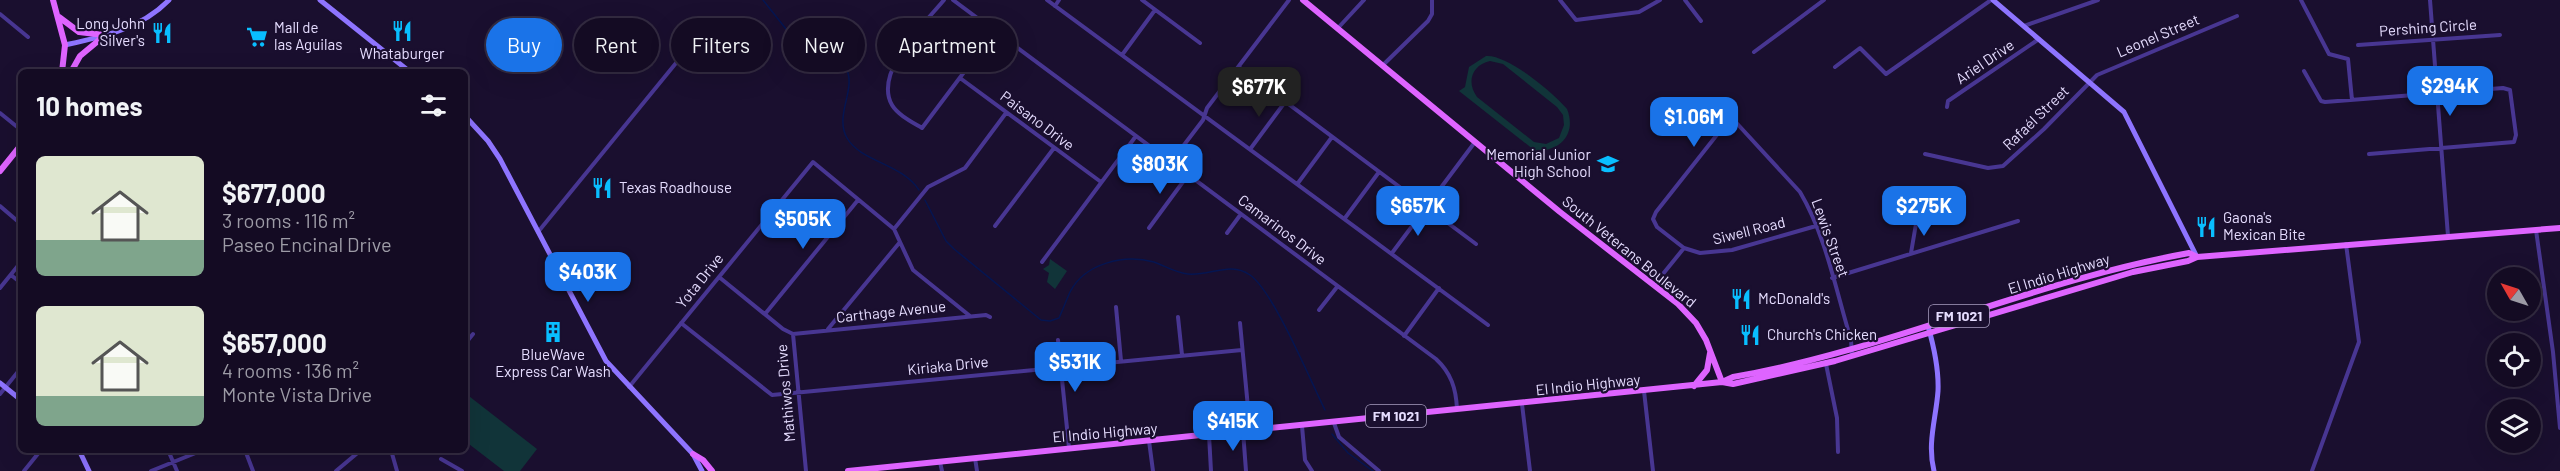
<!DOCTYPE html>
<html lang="en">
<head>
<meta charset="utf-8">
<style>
  :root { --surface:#140b23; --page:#1d142b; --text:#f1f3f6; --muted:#9d9ba6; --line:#332b41; --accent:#1a73e8 }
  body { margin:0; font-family:Barlow,sans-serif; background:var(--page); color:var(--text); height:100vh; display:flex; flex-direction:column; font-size:22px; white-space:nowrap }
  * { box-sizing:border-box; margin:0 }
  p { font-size:20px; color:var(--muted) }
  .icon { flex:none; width:33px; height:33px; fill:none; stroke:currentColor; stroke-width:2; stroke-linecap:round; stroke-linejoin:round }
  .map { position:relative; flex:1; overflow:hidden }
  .panel { position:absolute; left:18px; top:69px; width:450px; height:384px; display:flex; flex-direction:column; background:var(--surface); border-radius:9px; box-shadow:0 6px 24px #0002,0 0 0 2px var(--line) }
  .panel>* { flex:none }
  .top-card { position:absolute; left:486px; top:18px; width:570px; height:54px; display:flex; gap:12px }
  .needle { width:39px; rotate:309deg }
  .fabs { position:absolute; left:2487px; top:267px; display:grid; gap:12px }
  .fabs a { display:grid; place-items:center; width:54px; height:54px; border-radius:50%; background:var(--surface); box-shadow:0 6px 24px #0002,0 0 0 2px var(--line); font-size:30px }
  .price { position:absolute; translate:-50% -51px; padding:0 14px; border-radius:12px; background:var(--accent); color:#fff; font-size:20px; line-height:39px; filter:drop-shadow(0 2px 3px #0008) }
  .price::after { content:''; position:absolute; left:50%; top:36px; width:18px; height:14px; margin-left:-9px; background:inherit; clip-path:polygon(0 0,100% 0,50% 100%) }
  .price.current { background:#222; color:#fff }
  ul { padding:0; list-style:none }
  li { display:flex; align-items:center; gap:18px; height:150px; padding:0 18px }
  li span { display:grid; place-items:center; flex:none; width:168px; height:120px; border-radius:9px; color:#555 }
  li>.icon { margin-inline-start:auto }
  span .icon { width:72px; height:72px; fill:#fffc; stroke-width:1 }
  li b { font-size:26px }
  h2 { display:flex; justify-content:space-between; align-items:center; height:72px; padding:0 18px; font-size:26px }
  .pill { padding:0 21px; border-radius:27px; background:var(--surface); box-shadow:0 6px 24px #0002,0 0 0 2px var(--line); font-size:21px; line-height:54px }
  .pill.current { background:var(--accent); color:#fff }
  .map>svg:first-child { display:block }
</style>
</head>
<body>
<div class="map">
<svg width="2560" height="471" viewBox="0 0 2560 471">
  <rect width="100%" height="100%" fill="#1a0f2f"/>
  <path fill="#113439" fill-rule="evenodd" d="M 1486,56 C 1507,54 1554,93 1567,109 C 1575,129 1566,146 1545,150 L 1543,157 L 1459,91 L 1465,87 L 1469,67 ZM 1490,61 L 1503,64 L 1557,107 L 1563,115 L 1564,125 L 1559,138 L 1546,144 L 1534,142 L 1477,97 C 1466,82 1472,65 1490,61 Z
    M 1050,259 L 1067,271 L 1055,289 L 1047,282 L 1049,273 L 1043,269 L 1049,265 Z
    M 465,393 L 537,449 L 520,471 L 504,471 L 465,441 Z"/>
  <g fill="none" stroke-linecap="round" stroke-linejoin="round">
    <path stroke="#051551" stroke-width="1.5" d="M 763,0 L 786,29 L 846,68 C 857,89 834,115 847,138 C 861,162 901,163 919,190
      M 925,200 L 946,241 L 954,249 L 1041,320 L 1050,321 L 1059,318 C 1063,309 1066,301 1070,292 C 1085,263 1124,254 1154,262 C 1165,266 1176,273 1188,274 C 1210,276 1231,261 1250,275 C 1274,292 1310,380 1325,410
      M 1332,434 L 1348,453 L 1373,471"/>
    <path stroke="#483692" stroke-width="4" d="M 944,0 C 925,23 873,72 892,105 C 898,115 912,122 922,128 L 995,31
      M 953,0 L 1436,359 C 1451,373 1456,388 1457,409
      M 1047,0 L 1488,325
      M 1142,0 L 1200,43
      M 1560,0 L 1576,20 L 1639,12 L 1660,0
      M 1685,0 L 1701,21
      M 2301,0 L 2329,54 L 2348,59 L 2352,100
      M 2430,0 L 2448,236
      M 1055,6 L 1059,0
      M 0,14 L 28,37
      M 2024,26 L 2098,0
      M 1338,28 L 1364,0
      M 2358,45 L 2500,35
      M 1754,52 L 1824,0
      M 1122,55 L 1155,10
      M 1383,65 L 1428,21 L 1432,14 L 1432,0
      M 1239,67 L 1476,244
      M 1835,67 L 1860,48 L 1886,74 L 1991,0
      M 2304,71 L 2321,101 L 2325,102 L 2503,88 L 2510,90 L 2516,135 L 2514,142 L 2369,154
      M 960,78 L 1101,182
      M 1947,107 L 1948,101 L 2039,39
      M 0,113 L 21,130
      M 1251,148 L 1285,102
      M 1925,154 L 1988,168 L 2003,166 L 2044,129 L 2097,75 L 2237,16
      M 1171,162 L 1203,120 L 1207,108 L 1289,0
      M 1298,183 L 1332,137
      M 0,206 L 21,224
      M 1345,218 L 1379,172
      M 995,226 L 1054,148
      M 1816,226 L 1732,250 L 1700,253 L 1684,248 L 1657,227 L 1653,219 L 1656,212 L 1731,117 L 1800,192 C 1826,236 1836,291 1851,340 L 1852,356
      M 1149,228 L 1188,175
      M 894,229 L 928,187 L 965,168 L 1006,113
      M 2536,230 L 2553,352 L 2560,428
      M 538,232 L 685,52
      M 1227,233 L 1241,214
      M 1392,253 L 1475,142
      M 1911,253 L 1917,218
      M 1042,262 L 1136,136
      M 11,275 L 21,283
      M 719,277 L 783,329 L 793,334 L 806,471
      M 1832,278 L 2018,221
      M 1654,285 L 1684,248
      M 0,288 L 21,262
      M 1116,307 L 1121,361
      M 1319,310 L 1337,287
      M 765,314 L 858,200
      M 1178,317 L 1182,355
      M 681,323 L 772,395 L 1242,350
      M 1240,323 L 1250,429
      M 828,329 L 900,242
      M 793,334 L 986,315 L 990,317
      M 1404,336 L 1439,288
      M 1058,340 L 1069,448
      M 465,344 L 473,334
      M 1826,364 L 1837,418 L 1838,452
      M 629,387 L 813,162 L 894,229 L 913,270 L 970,316
      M 1644,391 L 1653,471
      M 0,394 L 21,368
      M 1522,404 L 1530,471
      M 1334,423 L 1339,437 L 1379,471
      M 1302,426 L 1305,460 L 1312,471
      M 1243,431 L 1246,471
      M 1209,435 L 1211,471
      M 1149,441 L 1153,471
      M 168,450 L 177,471
      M 245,450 L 253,471
      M 391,450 L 397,471
      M 975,458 L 977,471
      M 441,459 L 462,471
      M 940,462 L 942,471
      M 24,471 L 41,450
      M 151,471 L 203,450
      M 336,471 L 361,450
      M 2312,471 L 2359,342 L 2346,244"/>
    <path stroke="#8e74ff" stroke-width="5" d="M 320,0 L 410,72
      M 1993,0 L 2124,112 L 2197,257
      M 65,45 C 102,37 141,29 169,0
      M 465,116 L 488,141 L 500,159 L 606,361 L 693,454 L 702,471
      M 1928,326 C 1934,347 1939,369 1938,391 C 1936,419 1927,443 1934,471
      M 0,383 L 21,400
      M 79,450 L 89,471"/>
    <path stroke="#de64ff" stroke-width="6" d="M 53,0 L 65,45 L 62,72
      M 1303,0 L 1560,212 L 1678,304 L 1696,323 L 1706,340 L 1722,382
      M 59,17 L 79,32 L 104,35
      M 71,72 L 80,56 L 104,36
      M 0,171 L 21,145
      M 1722,382 L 1733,384 L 1835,361 L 2133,272 L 2188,261 L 2197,257 L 2560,228
      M 1694,386 L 1707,370 L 1710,353
      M 693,454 L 703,460 L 712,471
      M 848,471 L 1722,382 L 1733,377 C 1888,350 2033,281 2189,253 L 2197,257"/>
  </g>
  <defs>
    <symbol id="restaurant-bare" viewBox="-9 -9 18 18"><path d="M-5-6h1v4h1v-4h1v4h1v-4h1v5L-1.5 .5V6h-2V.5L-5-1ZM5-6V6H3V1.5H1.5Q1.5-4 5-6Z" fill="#09beff" stroke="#1a0f2f" stroke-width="2.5" paint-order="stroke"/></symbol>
    <symbol id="supermarket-bare" viewBox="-9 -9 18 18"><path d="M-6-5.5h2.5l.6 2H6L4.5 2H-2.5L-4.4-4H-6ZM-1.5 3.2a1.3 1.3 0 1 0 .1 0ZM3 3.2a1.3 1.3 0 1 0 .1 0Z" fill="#09beff" stroke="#1a0f2f" stroke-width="2.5" paint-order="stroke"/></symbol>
    <symbol id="school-bare" viewBox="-9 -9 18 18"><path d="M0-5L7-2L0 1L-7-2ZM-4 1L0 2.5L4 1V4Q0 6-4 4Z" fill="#09beff" stroke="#1a0f2f" stroke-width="2.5" paint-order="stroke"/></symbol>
    <symbol id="building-bare" viewBox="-9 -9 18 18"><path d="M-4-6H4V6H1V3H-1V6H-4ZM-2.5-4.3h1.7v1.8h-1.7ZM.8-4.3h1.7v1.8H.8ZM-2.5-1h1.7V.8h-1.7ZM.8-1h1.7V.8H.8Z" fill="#09beff" stroke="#1a0f2f" stroke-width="2.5" paint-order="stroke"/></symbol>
  </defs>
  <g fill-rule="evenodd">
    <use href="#restaurant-bare" x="387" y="16" width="30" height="30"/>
    <use href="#restaurant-bare" x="147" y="18" width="30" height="30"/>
    <use href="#supermarket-bare" x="242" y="22" width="30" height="30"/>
    <use href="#school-bare" x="1593" y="149" width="30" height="30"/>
    <use href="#restaurant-bare" x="587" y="173" width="30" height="30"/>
    <use href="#restaurant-bare" x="2191" y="212" width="30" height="30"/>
    <use href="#restaurant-bare" x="1726" y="284" width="30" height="30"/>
    <use href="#building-bare" x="538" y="317" width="30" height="30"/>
    <use href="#restaurant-bare" x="1735" y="320" width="30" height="30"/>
  </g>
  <g text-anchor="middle" stroke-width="4.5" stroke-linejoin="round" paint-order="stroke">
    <g fill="#1a0f2f" stroke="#a99fc1" stroke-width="1.5">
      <rect x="1929" y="305" width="60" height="22" rx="4.5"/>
      <rect x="1366" y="405" width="60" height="22" rx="4.5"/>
    </g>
    <g font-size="14" font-weight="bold" fill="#e6ddff">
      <text x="1959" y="321">FM 1021</text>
      <text x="1396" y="421">FM 1021</text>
    </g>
    <g font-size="15" fill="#e6ddff" stroke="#1a0f2f" text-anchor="start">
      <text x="145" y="29" text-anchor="end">Long John<tspan x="145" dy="17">Silver's</tspan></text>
      <text x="274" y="33">Mall de<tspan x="274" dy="17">las Aguilas</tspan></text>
      <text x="402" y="59" text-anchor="middle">Whataburger</text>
      <text x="1591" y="160" text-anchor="end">Memorial Junior<tspan x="1591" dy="17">High School</tspan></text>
      <text x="619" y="193">Texas Roadhouse</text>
      <text x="2223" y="223">Gaona's<tspan x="2223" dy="17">Mexican Bite</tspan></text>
      <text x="1758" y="304">McDonald's</text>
      <text x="1767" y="340">Church's Chicken</text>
      <text x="553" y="360" text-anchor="middle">BlueWave<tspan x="553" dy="17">Express Car Wash</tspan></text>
    </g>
    <g font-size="15" fill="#e6ddff" stroke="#1a0f2f">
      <text transform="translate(2428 28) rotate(-4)" y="5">Pershing Circle</text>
      <text transform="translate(2158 36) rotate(-23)" y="5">Leonel Street</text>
      <text transform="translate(1985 62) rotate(-34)" y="5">Ariel Drive</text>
      <text transform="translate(2036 118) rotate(-44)" y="5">Rafaél Street</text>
      <text transform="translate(1037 121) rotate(37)" y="5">Paisano Drive</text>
      <text transform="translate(1282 230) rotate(37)" y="5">Camarinos Drive</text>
      <text transform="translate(1749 231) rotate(-14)" y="5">Siwell Road</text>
      <text transform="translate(1830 238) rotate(70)" y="5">Lewis Street</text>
      <text transform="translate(1629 252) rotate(39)" y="5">South Veterans Boulevard</text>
      <text transform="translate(2059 274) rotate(-17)" y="5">El Indio Highway</text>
      <text transform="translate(700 281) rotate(-51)" y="5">Yota Drive</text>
      <text transform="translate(891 312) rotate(-6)" y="5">Carthage Avenue</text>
      <text transform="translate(948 366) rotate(-6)" y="5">Kiriaka Drive</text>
      <text transform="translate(1588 385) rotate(-6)" y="5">El Indio Highway</text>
      <text transform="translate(786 393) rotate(-95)" y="5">Mathiwos Drive</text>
      <text transform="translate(1105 433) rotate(-5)" y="5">El Indio Highway</text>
    </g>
  </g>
</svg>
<div class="fabs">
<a><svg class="needle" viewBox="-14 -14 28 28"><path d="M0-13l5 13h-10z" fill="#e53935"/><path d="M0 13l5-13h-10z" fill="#9d9ba6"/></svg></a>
<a><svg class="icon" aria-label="locate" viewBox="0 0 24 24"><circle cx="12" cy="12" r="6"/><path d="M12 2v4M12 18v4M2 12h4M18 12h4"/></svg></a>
<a><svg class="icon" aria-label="layers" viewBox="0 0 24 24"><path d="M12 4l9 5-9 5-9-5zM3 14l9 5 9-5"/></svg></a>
</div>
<b class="price" style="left:2450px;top:117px">$294K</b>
<b class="price current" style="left:1259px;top:118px">$677K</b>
<b class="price" style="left:1694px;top:148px">$1.06M</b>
<b class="price" style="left:1160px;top:195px">$803K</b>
<b class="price" style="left:1418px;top:237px">$657K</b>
<b class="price" style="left:1924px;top:237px">$275K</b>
<b class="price" style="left:803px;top:250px">$505K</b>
<b class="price" style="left:588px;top:303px">$403K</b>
<b class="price" style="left:1075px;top:393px">$531K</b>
<b class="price" style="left:1233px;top:452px">$415K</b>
<div class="top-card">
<a class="pill current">Buy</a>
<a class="pill">Rent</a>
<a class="pill">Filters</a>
<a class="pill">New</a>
<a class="pill">Apartment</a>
</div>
<section class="panel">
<h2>10 homes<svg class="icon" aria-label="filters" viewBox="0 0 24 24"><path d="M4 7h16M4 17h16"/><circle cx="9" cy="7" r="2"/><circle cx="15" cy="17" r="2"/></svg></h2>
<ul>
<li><span style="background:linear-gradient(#dfe7d0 70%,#7fa58c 0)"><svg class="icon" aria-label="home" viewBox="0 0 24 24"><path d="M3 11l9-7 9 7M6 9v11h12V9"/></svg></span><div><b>$677,000</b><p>3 rooms · 116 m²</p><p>Paseo Encinal Drive</p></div></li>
<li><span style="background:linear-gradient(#dfe7d0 75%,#7fa58c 0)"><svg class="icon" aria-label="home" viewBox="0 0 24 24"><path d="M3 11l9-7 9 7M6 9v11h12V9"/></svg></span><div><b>$657,000</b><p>4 rooms · 136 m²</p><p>Monte Vista Drive</p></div></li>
</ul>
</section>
</div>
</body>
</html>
